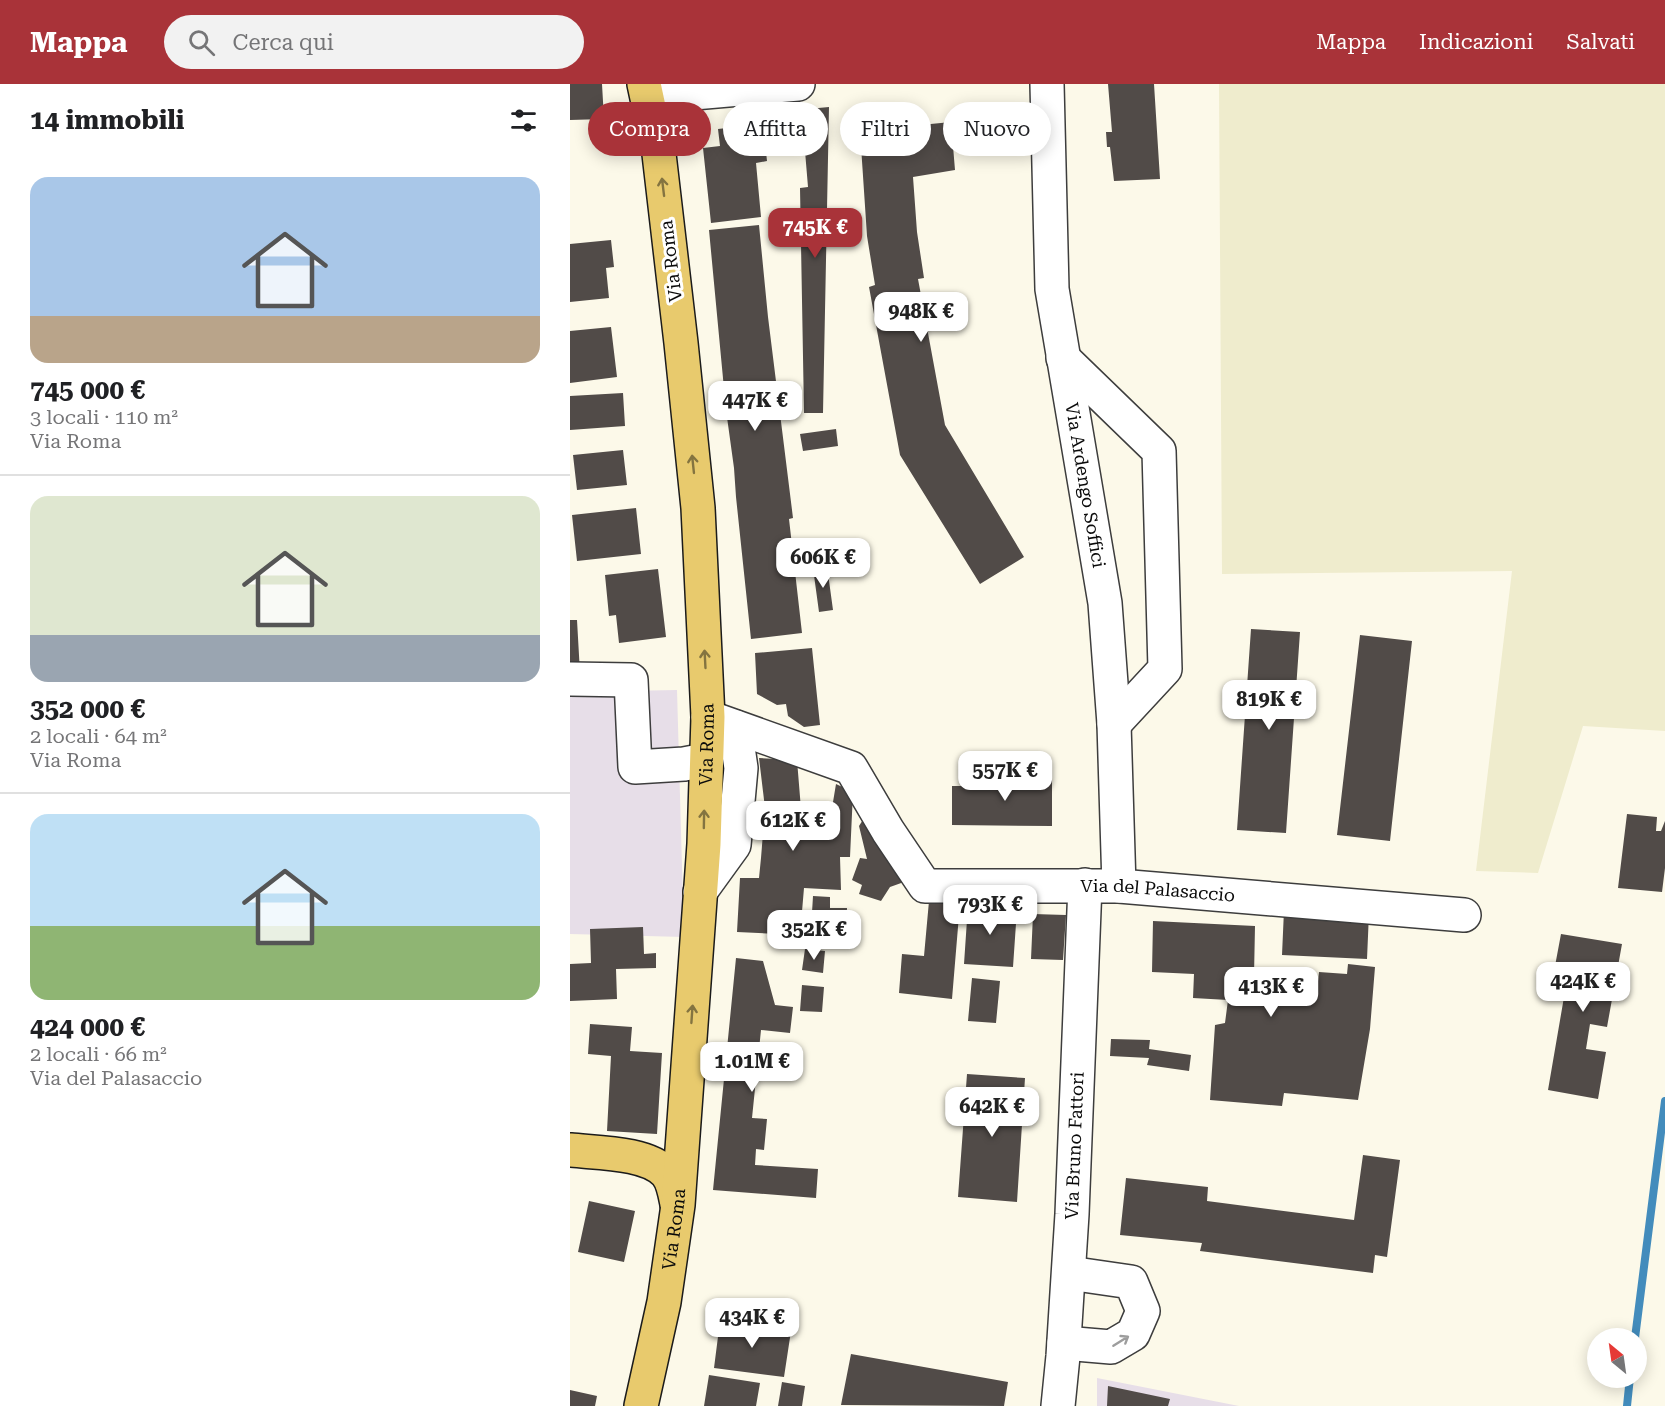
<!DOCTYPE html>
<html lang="it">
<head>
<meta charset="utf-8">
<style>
  :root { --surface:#fff; --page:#f2f2f2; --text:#202124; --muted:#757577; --line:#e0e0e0; --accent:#a93339 }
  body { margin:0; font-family:"Roboto Serif",serif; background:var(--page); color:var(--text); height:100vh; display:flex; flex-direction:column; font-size:22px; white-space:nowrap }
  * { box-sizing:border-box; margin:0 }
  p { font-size:20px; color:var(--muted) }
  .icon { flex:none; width:33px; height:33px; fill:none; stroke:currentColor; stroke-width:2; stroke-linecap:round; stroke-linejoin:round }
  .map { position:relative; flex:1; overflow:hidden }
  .side { display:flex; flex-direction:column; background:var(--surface); width:570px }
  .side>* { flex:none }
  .hud { position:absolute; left:18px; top:18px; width:570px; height:54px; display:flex; gap:12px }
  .needle { width:39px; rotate:331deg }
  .controls { position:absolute; left:1017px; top:1244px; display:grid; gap:12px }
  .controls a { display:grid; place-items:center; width:60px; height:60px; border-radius:50%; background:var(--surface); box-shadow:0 3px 15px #0003; font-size:30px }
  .price { position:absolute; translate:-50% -51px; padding:0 14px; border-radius:12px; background:#fff; color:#222; font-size:20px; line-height:39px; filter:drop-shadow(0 2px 3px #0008) }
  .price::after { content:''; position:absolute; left:50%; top:36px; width:18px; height:14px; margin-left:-9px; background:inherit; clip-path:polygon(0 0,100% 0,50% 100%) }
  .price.selected { background:var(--accent); color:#fff }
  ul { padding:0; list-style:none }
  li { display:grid; align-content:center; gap:12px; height:318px; padding:0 30px }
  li+li { border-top:2px solid var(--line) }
  li span { display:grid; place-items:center; height:186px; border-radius:18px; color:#555 }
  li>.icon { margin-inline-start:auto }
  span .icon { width:108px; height:108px; fill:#fffc; stroke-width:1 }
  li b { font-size:26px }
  h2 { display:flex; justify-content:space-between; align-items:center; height:72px; padding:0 30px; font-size:26px }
  .pill { padding:0 21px; border-radius:27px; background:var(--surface); box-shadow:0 3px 15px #0003; font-size:21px; line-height:54px }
  .pill.selected { background:var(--accent); color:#fff }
  header { display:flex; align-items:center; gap:36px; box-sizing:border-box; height:84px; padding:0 30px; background:var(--accent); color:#fff }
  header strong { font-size:28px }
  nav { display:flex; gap:33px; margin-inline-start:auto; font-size:21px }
  .search { width:420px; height:54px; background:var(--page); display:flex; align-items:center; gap:15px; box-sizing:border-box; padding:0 21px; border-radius:33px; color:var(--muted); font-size:22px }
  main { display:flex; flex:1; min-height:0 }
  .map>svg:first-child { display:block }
</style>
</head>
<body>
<header>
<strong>Mappa</strong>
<div class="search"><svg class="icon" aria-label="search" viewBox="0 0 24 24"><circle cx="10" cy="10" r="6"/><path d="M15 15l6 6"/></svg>Cerca qui</div>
<nav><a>Mappa</a><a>Indicazioni</a><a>Salvati</a></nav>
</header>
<main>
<section class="side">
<h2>14 immobili<svg class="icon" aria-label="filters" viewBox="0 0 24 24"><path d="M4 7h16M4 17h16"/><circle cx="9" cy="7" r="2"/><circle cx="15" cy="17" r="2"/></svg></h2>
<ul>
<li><span style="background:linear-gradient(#a9c7e8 75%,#b9a48a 0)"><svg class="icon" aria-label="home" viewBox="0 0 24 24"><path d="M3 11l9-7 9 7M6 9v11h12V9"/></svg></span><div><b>745 000 €</b><p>3 locali · 110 m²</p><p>Via Roma</p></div></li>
<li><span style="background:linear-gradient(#dfe7d0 75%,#9aa5b1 0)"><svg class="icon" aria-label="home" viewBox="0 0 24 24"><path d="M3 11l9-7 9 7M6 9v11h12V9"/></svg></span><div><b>352 000 €</b><p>2 locali · 64 m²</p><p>Via Roma</p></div></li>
<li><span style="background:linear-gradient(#bfe0f5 60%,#8fb573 0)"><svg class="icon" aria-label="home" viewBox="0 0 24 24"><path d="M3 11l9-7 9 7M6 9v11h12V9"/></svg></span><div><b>424 000 €</b><p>2 locali · 66 m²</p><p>Via del Palasaccio</p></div></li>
</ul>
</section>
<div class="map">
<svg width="1095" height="1322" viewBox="0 0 1095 1322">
  <rect width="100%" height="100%" fill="#fcf9e9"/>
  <path fill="#e7dee8" d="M 107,606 L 114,853 L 0,850 L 0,608 Z
    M 527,1294 L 669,1322 L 527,1322 Z"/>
  <path fill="#efeccd" d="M 649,0 L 1095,0 L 1095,647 L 1013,642 L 968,789 L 906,787 L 942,487 L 652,490 Z"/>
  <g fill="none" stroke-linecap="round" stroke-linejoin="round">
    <path stroke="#438cbc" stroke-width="8" d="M 1065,1254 L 1095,1017
      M 1057,1322 L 1060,1293"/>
  </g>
  <path fill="#514b48" d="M 0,0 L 32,0 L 34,35 L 0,36 Z
    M 538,0 L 584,0 L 590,95 L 544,97 L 540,63 L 537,63 L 536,48 L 542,48 Z
    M 259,23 L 253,329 L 234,329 L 230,104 L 238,103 L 234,55 L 241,55 L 238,25 Z
    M 381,38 L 385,86 L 343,93 L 347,148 L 354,194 L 348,195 L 375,341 L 454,473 L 410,500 L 330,371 L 299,203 L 305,201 L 297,152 L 290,47 Z
    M 193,40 L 197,77 L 186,79 L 191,133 L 141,139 L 133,64 L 150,62 L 148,45 Z
    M 189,141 L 198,233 L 223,434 L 219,435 L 232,549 L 181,555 L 166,413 L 164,384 L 156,326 L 139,146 Z
    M 41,156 L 44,183 L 36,184 L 39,214 L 0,218 L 0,160 Z
    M 41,243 L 47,293 L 0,299 L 0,247 Z
    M 53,309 L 55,342 L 0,346 L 0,312 Z
    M 266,345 L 268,362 L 233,367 L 230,350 Z
    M 53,366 L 57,401 L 7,406 L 3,371 Z
    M 66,424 L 71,470 L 7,477 L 2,431 Z
    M 257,482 L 263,526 L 249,528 L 243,484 Z
    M 88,485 L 96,553 L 49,559 L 46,531 L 39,532 L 35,491 Z
    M 0,536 L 7,536 L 10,589 L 0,589 Z
    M 681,545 L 730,548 L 716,749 L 667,746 Z
    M 790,551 L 842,557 L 820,757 L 767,751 Z
    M 242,564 L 250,641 L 234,643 L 218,632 L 216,620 L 207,621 L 187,610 L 185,569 Z
    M 189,674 L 227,676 L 231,725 L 262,724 L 266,700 L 283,708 L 280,773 L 270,773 L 271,806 L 234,804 L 230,851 L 167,848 L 170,794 L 189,794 L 191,774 L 195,724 Z
    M 461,685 L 482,685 L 482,742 L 382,741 L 382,702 L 407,702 L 408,697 L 461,697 Z
    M 298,728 L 334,798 L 320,803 L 311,817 L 289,810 L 292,801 L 282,796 L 290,774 L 297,775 L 289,742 Z
    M 1057,730 L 1087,733 L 1086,747 L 1091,747 L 1095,737 L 1095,784 L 1092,808 L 1048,804 Z
    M 243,812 L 260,813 L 260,824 L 277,824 L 276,846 L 241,845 Z
    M 359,817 L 390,819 L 382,915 L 329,909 L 332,870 L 354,872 Z
    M 398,821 L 447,825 L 443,883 L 394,880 Z
    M 714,826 L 799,829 L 797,875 L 712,871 Z
    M 463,830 L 496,831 L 493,876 L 461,875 Z
    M 583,837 L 685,842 L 684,892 L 728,896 L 725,914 L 746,915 L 749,888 L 777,890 L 778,880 L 805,883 L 800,945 L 788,1016 L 714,1009 L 712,1022 L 640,1016 L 645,941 L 655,939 L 658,916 L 623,914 L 624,890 L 582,888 Z
    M 73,843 L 74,870 L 86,869 L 86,884 L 46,885 L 47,915 L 0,917 L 0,880 L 21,879 L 20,845 Z
    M 991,850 L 1052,860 L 1037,943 L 1020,940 L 1016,965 L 1036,968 L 1028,1015 L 978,1006 L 999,884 L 985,882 Z
    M 235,865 L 255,867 L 253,889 L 232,886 Z
    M 166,874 L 193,877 L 205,921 L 223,923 L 220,949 L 191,946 L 182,1034 L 197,1035 L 194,1066 L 186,1065 L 185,1081 L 248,1085 L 246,1114 L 143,1106 Z
    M 402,894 L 430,897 L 426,939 L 398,937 Z
    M 232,901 L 254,903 L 252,928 L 230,927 Z
    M 20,940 L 62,943 L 60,967 L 92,969 L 87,1050 L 37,1047 L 41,972 L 18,970 Z
    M 541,955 L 580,956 L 579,965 L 621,971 L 619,987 L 577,981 L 579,974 L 540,972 Z
    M 397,990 L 455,994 L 447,1118 L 388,1113 Z
    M 793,1071 L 830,1076 L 817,1173 L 805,1171 L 803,1189 L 630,1167 L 632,1159 L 550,1151 L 556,1094 L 638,1103 L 637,1117 L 784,1136 Z
    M 19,1117 L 65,1127 L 54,1178 L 8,1168 Z
    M 150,1237 L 221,1247 L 214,1293 L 144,1284 Z
    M 281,1270 L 438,1298 L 434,1322 L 271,1321 Z
    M 139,1291 L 190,1299 L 186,1322 L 134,1322 Z
    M 212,1298 L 235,1302 L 232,1322 L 208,1322 Z
    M 538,1302 L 600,1315 L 598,1322 L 537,1322 Z
    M 0,1306 L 27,1312 L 25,1322 L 0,1322 Z"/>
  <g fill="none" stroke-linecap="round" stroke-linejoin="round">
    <defs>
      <g id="minor">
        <path id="s1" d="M 477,0 L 482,205 L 535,519 L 544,640 L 549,802"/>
        <path d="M 78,13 L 228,0"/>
        <path d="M 493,274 L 589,367 L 595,585 L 544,640"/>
        <path d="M 0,595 L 61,596 L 65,683 L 114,680 L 135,676"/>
        <path id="s2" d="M 138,633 L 281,684 L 318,747 L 355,802 L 549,802 L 894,831"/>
        <path d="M 130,808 L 164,761 L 171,684 L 165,643"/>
        <path d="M 494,1259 L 541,1263 L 563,1250 L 573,1227 L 561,1198 L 499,1189"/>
        <path id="s3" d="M 488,1322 L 493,1272 L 502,1130 L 515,801"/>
      </g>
      <g id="major">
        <path d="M 0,1066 C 27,1069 77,1068 96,1089 C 103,1097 105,1110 107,1120"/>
        <path id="s4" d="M 71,1322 L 94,1218 L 108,1121 L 134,760 L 138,633 L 128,424 L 111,259 L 89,70 L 74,0"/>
      </g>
    </defs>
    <use href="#minor" stroke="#3d3d3d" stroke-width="36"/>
    <use href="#major" stroke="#1b1b1b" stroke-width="36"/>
    <use href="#minor" stroke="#fff" stroke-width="33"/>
    <use href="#major" stroke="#e8ca6d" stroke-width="33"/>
  </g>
  <defs><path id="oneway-shaft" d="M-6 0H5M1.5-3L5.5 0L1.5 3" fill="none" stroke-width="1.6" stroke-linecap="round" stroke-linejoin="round" transform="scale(1.5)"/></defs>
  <g stroke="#847440">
    <use href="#oneway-shaft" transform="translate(93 103) rotate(-97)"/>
    <use href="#oneway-shaft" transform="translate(123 380) rotate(-96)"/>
    <use href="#oneway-shaft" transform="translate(135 575) rotate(-93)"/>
    <use href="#oneway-shaft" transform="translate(134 735) rotate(-89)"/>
    <use href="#oneway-shaft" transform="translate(122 930) rotate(-86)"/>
  </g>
  <use stroke="#9d9d9d" href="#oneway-shaft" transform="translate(551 1257) rotate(-32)"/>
  <g text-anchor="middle" stroke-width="6" stroke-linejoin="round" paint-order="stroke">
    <g font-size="18" fill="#0a0a0a" stroke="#fff">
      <text transform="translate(101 177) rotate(-97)" y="6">Via Roma</text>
      <text dy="6" stroke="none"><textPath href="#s1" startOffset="404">Via Ardengo Soffici</textPath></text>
      <text dy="6" stroke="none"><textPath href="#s4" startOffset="666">Via Roma</textPath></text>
      <text dy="6" stroke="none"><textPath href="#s2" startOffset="524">Via del Palasaccio</textPath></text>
      <text dy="6" stroke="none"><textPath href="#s3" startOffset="261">Via Bruno Fattori</textPath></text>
      <text dy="6" stroke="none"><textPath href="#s4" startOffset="180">Via Roma</textPath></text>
    </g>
  </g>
</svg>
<div class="controls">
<a><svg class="needle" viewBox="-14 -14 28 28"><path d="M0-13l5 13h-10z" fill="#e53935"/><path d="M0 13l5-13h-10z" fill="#757577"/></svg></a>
</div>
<b class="price selected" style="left:245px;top:175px">745K €</b>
<b class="price" style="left:351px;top:259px">948K €</b>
<b class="price" style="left:185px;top:348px">447K €</b>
<b class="price" style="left:253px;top:505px">606K €</b>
<b class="price" style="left:699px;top:647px">819K €</b>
<b class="price" style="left:435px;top:718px">557K €</b>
<b class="price" style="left:223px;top:768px">612K €</b>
<b class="price" style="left:420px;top:852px">793K €</b>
<b class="price" style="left:244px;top:877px">352K €</b>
<b class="price" style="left:1013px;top:929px">424K €</b>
<b class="price" style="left:701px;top:934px">413K €</b>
<b class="price" style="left:182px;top:1009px">1.01M €</b>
<b class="price" style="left:422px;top:1054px">642K €</b>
<b class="price" style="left:182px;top:1265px">434K €</b>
<div class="hud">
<a class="pill selected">Compra</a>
<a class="pill">Affitta</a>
<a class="pill">Filtri</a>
<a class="pill">Nuovo</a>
</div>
</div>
</main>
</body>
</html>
